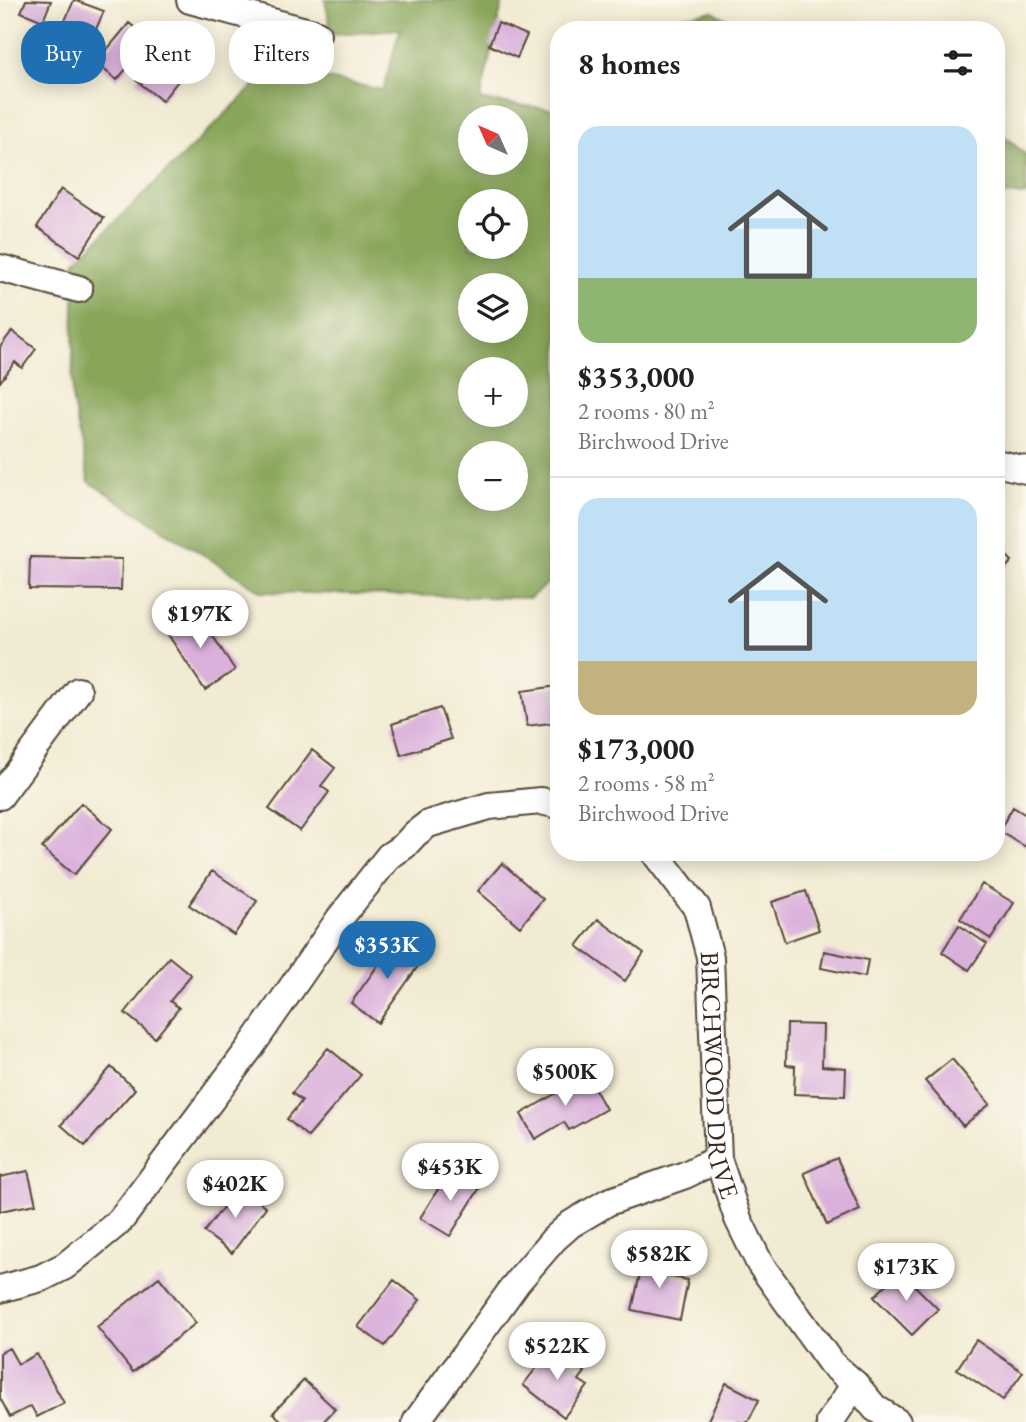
<!DOCTYPE html>
<html lang="en">
<head>
<meta charset="utf-8">
<style>
  :root { --surface:#fff; --page:#f6f6f6; --text:#202124; --muted:#757577; --line:#e0e0e0; --accent:#1f6fb2 }
  body { margin:0; font-family:"EB Garamond",serif; background:var(--page); color:var(--text); height:100vh; display:flex; flex-direction:column; font-size:26px; white-space:nowrap }
  * { box-sizing:border-box; margin:0 }
  p { font-size:23px; color:var(--muted) }
  .icon { flex:none; width:38px; height:38px; fill:none; stroke:currentColor; stroke-width:2; stroke-linecap:round; stroke-linejoin:round }
  .map { position:relative; flex:1; overflow:hidden }
  .panel { position:absolute; left:550px; top:21px; width:455px; height:840px; display:flex; flex-direction:column; background:var(--surface); border-radius:28px; box-shadow:0 4px 18px #0003 }
  .panel>* { flex:none }
  .guide { position:absolute; left:21px; top:21px; width:424px; height:63px; display:flex; gap:14px }
  .needle { width:46px; rotate:315deg }
  .controls { position:absolute; left:458px; top:105px; display:grid; gap:14px }
  .controls a { display:grid; place-items:center; width:70px; height:70px; border-radius:50%; background:var(--surface); box-shadow:0 4px 18px #0003; font-size:35px }
  .price { position:absolute; translate:-50% -60px; padding:0 16px; border-radius:24px; background:#fff; color:#222; font-size:23px; line-height:46px; filter:drop-shadow(0 2px 4px #0008) }
  .price::after { content:''; position:absolute; left:50%; top:42px; width:21px; height:16px; margin-left:-10px; background:inherit; clip-path:polygon(0 0,100% 0,50% 100%) }
  .price.active { background:var(--accent); color:#fff }
  ul { padding:0; list-style:none }
  li { display:grid; align-content:center; gap:14px; height:371px; padding:0 28px }
  li+li { border-top:2px solid var(--line) }
  li span { display:grid; place-items:center; height:217px; border-radius:21px; color:#555 }
  li>.icon { margin-inline-start:auto }
  span .icon { width:126px; height:126px; fill:#fffc; stroke-width:1 }
  li b { font-size:30px }
  h2 { display:flex; justify-content:space-between; align-items:center; height:84px; padding:0 28px; font-size:30px }
  .tag { padding:0 24px; border-radius:28px; background:var(--surface); box-shadow:0 4px 18px #0003; font-size:24px; line-height:63px }
  .tag.active { background:var(--accent); color:#fff }
  .map>svg:first-child { display:block }
</style>
</head>
<body>
<div class="map">
<svg width="1026" height="1422" viewBox="0 0 1026 1422">
  <rect width="100%" height="100%" fill="#fbf7ec"/>
  <filter id="ink" filterUnits="userSpaceOnUse"><feTurbulence type="fractalNoise" baseFrequency=".0143" numOctaves="2"/><feDisplacementMap in="SourceGraphic" scale="14" xChannelSelector="R" yChannelSelector="G"/><feConvolveMatrix kernelMatrix="1 2 1 2 8 2 1 2 1" color-interpolation-filters="sRGB"/></filter>
  <filter id="wash" filterUnits="userSpaceOnUse"><feTurbulence type="fractalNoise" baseFrequency=".00686" numOctaves="4" result="noise"/><feDisplacementMap in="SourceGraphic" scale="28" xChannelSelector="R" yChannelSelector="G"/><feGaussianBlur stdDeviation="1.57" result="paint"/><feColorMatrix in="noise" values="0 0 0 0 0 0 0 0 0 0 0 0 0 0 0 0 0 1.4 0 .05"/><feComposite in="paint" operator="in"/></filter>
  <g filter="url(#wash)">
    <rect width="100%" height="100%" fill="#f2ebd3"/>
    <path fill="#88a65a" stroke="#62683c" stroke-width="2" fill-rule="evenodd" d="M 325,0 L 503,0 L 480,100 L 558,110 L 558,574 L 530,598 L 262,592 L 89,482 L 72,398 L 75,262 L 272,68 L 383,90 L 400,29 L 332,34 ZM 471,117 L 516,117 L 516,163 L 471,163 ZM 471,201 L 516,201 L 516,247 L 471,247 ZM 471,285 L 516,285 L 516,331 L 471,331 ZM 471,369 L 516,369 L 516,415 L 471,415 ZM 471,453 L 516,453 L 516,499 L 471,499 Z
      M 713,11 L 745,30 L 604,30 Z
      M 996,129 L 1026,155 L 1026,195 L 996,194 Z"/>
    <g id="blocks">
      <path fill="#dab1db" d="M 26,0 L 51,1 L 43,21 L 21,12 Z
        M 74,0 L 104,11 L 89,45 L 60,32 Z
        M 129,23 L 150,40 L 117,80 L 96,63 Z
        M 498,23 L 527,35 L 517,58 L 489,45 Z
        M 171,37 L 196,58 L 162,101 L 136,80 Z
        M 61,189 L 104,218 L 79,256 L 37,227 Z
        M 12,331 L 36,349 L 22,368 L 15,362 L 0,382 L 0,347 Z
        M 996,545 L 1012,561 L 996,578 Z
        M 30,557 L 122,559 L 121,590 L 29,589 Z
        M 196,610 L 235,670 L 205,690 L 165,630 Z
        M 558,686 L 558,722 L 527,726 L 522,691 Z
        M 440,708 L 451,739 L 401,755 L 392,724 Z
        M 312,750 L 335,768 L 321,786 L 329,792 L 300,831 L 269,809 Z
        M 81,803 L 112,829 L 74,875 L 42,848 Z
        M 1013,807 L 1026,815 L 1026,847 L 999,831 Z
        M 502,863 L 543,899 L 520,927 L 478,891 Z
        M 212,871 L 257,901 L 234,935 L 189,905 Z
        M 982,884 L 1014,903 L 991,939 L 960,919 Z
        M 806,891 L 819,930 L 785,942 L 772,902 Z
        M 598,919 L 644,953 L 625,981 L 577,946 Z
        M 959,925 L 987,944 L 969,970 L 942,952 Z
        M 396,940 L 423,959 L 378,1023 L 351,1003 Z
        M 824,951 L 868,960 L 865,977 L 821,968 Z
        M 169,957 L 191,975 L 170,1001 L 179,1008 L 155,1038 L 125,1013 Z
        M 787,1024 L 823,1025 L 822,1066 L 846,1068 L 845,1096 L 794,1094 L 795,1066 L 786,1065 Z
        M 328,1048 L 361,1075 L 308,1137 L 287,1119 L 302,1101 L 292,1093 Z
        M 952,1059 L 990,1104 L 963,1126 L 925,1081 Z
        M 111,1067 L 135,1089 L 85,1146 L 61,1125 Z
        M 587,1075 L 606,1109 L 569,1130 L 564,1122 L 535,1139 L 521,1114 Z
        M 837,1158 L 860,1210 L 827,1225 L 804,1173 Z
        M 450,1170 L 479,1189 L 450,1236 L 420,1218 Z
        M 28,1171 L 36,1204 L 0,1211 L 0,1177 Z
        M 239,1187 L 266,1207 L 232,1253 L 204,1232 Z
        M 644,1256 L 670,1260 L 666,1276 L 688,1280 L 680,1320 L 632,1310 Z
        M 900,1271 L 938,1309 L 912,1335 L 874,1297 Z
        M 159,1277 L 196,1323 L 133,1372 L 97,1327 Z
        M 394,1280 L 420,1300 L 385,1346 L 358,1327 Z
        M 976,1340 L 1023,1372 L 1003,1400 L 957,1369 Z
        M 553,1347 L 585,1372 L 579,1380 L 588,1386 L 564,1417 L 523,1385 Z
        M 9,1348 L 18,1364 L 37,1354 L 64,1403 L 37,1417 L 31,1406 L 10,1417 L 0,1398 L 0,1353 Z
        M 304,1380 L 335,1409 L 323,1422 L 283,1422 L 273,1413 Z
        M 726,1383 L 759,1400 L 748,1422 L 707,1422 Z"/>
    </g>
  </g>
  <g filter="url(#ink)">
    <use href="#blocks" fill-opacity="0" stroke="#564739" stroke-width="2"/>
    <g fill="none" stroke-linecap="round" stroke-linejoin="round">
      <defs>
        <g id="street">
          <path d="M 190,0 L 317,34"/>
          <path d="M 0,268 L 79,289"/>
          <path d="M 996,463 L 1026,470"/>
          <path d="M 0,796 L 78,691"/>
          <path id="s1" d="M 654,852 L 697,908 L 710,957 L 718,1159 L 738,1219 L 760,1264 L 831,1363 L 855,1384 L 875,1408 L 897,1422"/>
          <path d="M 0,1289 L 41,1278 L 65,1266 L 120,1221 L 250,1048 L 340,918 L 389,856 L 404,846 L 415,834 L 428,824 L 489,806 L 541,801 L 558,805"/>
          <path d="M 416,1422 L 518,1281 L 554,1239 L 571,1224 L 608,1202 L 685,1175 L 718,1159"/>
          <path d="M 830,1422 L 855,1384"/>
        </g>
      </defs>
      <use href="#street" stroke="#564739" stroke-width="30"/>
      <use href="#street" stroke="#fff" stroke-width="26"/>
    </g>
  </g>
  <g text-anchor="middle" stroke-width="7" stroke-linejoin="round" paint-order="stroke">
    <g font-size="26" fill="#3b2a1e" stroke="#fbf7ec">
      <text dy="9" stroke="none"><textPath href="#s1" startOffset="240">BIRCHWOOD DRIVE</textPath></text>
    </g>
  </g>
</svg>
<div class="controls">
<a><svg class="needle" viewBox="-14 -14 28 28"><path d="M0-13l5 13h-10z" fill="#e53935"/><path d="M0 13l5-13h-10z" fill="#757577"/></svg></a>
<a><svg class="icon" aria-label="locate" viewBox="0 0 24 24"><circle cx="12" cy="12" r="6"/><path d="M12 2v4M12 18v4M2 12h4M18 12h4"/></svg></a>
<a><svg class="icon" aria-label="layers" viewBox="0 0 24 24"><path d="M12 4l9 5-9 5-9-5zM3 14l9 5 9-5"/></svg></a>
<a>+</a>
<a>−</a>
</div>
<b class="price" style="left:200px;top:650px">$197K</b>
<b class="price active" style="left:387px;top:981px">$353K</b>
<b class="price" style="left:565px;top:1108px">$500K</b>
<b class="price" style="left:450px;top:1203px">$453K</b>
<b class="price" style="left:235px;top:1220px">$402K</b>
<b class="price" style="left:659px;top:1290px">$582K</b>
<b class="price" style="left:906px;top:1303px">$173K</b>
<b class="price" style="left:557px;top:1382px">$522K</b>
<div class="guide">
<a class="tag active">Buy</a>
<a class="tag">Rent</a>
<a class="tag">Filters</a>
</div>
<section class="panel">
<h2>8 homes<svg class="icon" aria-label="filters" viewBox="0 0 24 24"><path d="M4 7h16M4 17h16"/><circle cx="9" cy="7" r="2"/><circle cx="15" cy="17" r="2"/></svg></h2>
<ul>
<li><span style="background:linear-gradient(#bfe0f5 70%,#8fb573 0)"><svg class="icon" aria-label="home" viewBox="0 0 24 24"><path d="M3 11l9-7 9 7M6 9v11h12V9"/></svg></span><div><b>$353,000</b><p>2 rooms · 80 m²</p><p>Birchwood Drive</p></div></li>
<li><span style="background:linear-gradient(#bfe0f5 75%,#c2b280 0)"><svg class="icon" aria-label="home" viewBox="0 0 24 24"><path d="M3 11l9-7 9 7M6 9v11h12V9"/></svg></span><div><b>$173,000</b><p>2 rooms · 58 m²</p><p>Birchwood Drive</p></div></li>
</ul>
</section>
</div>
</body>
</html>
